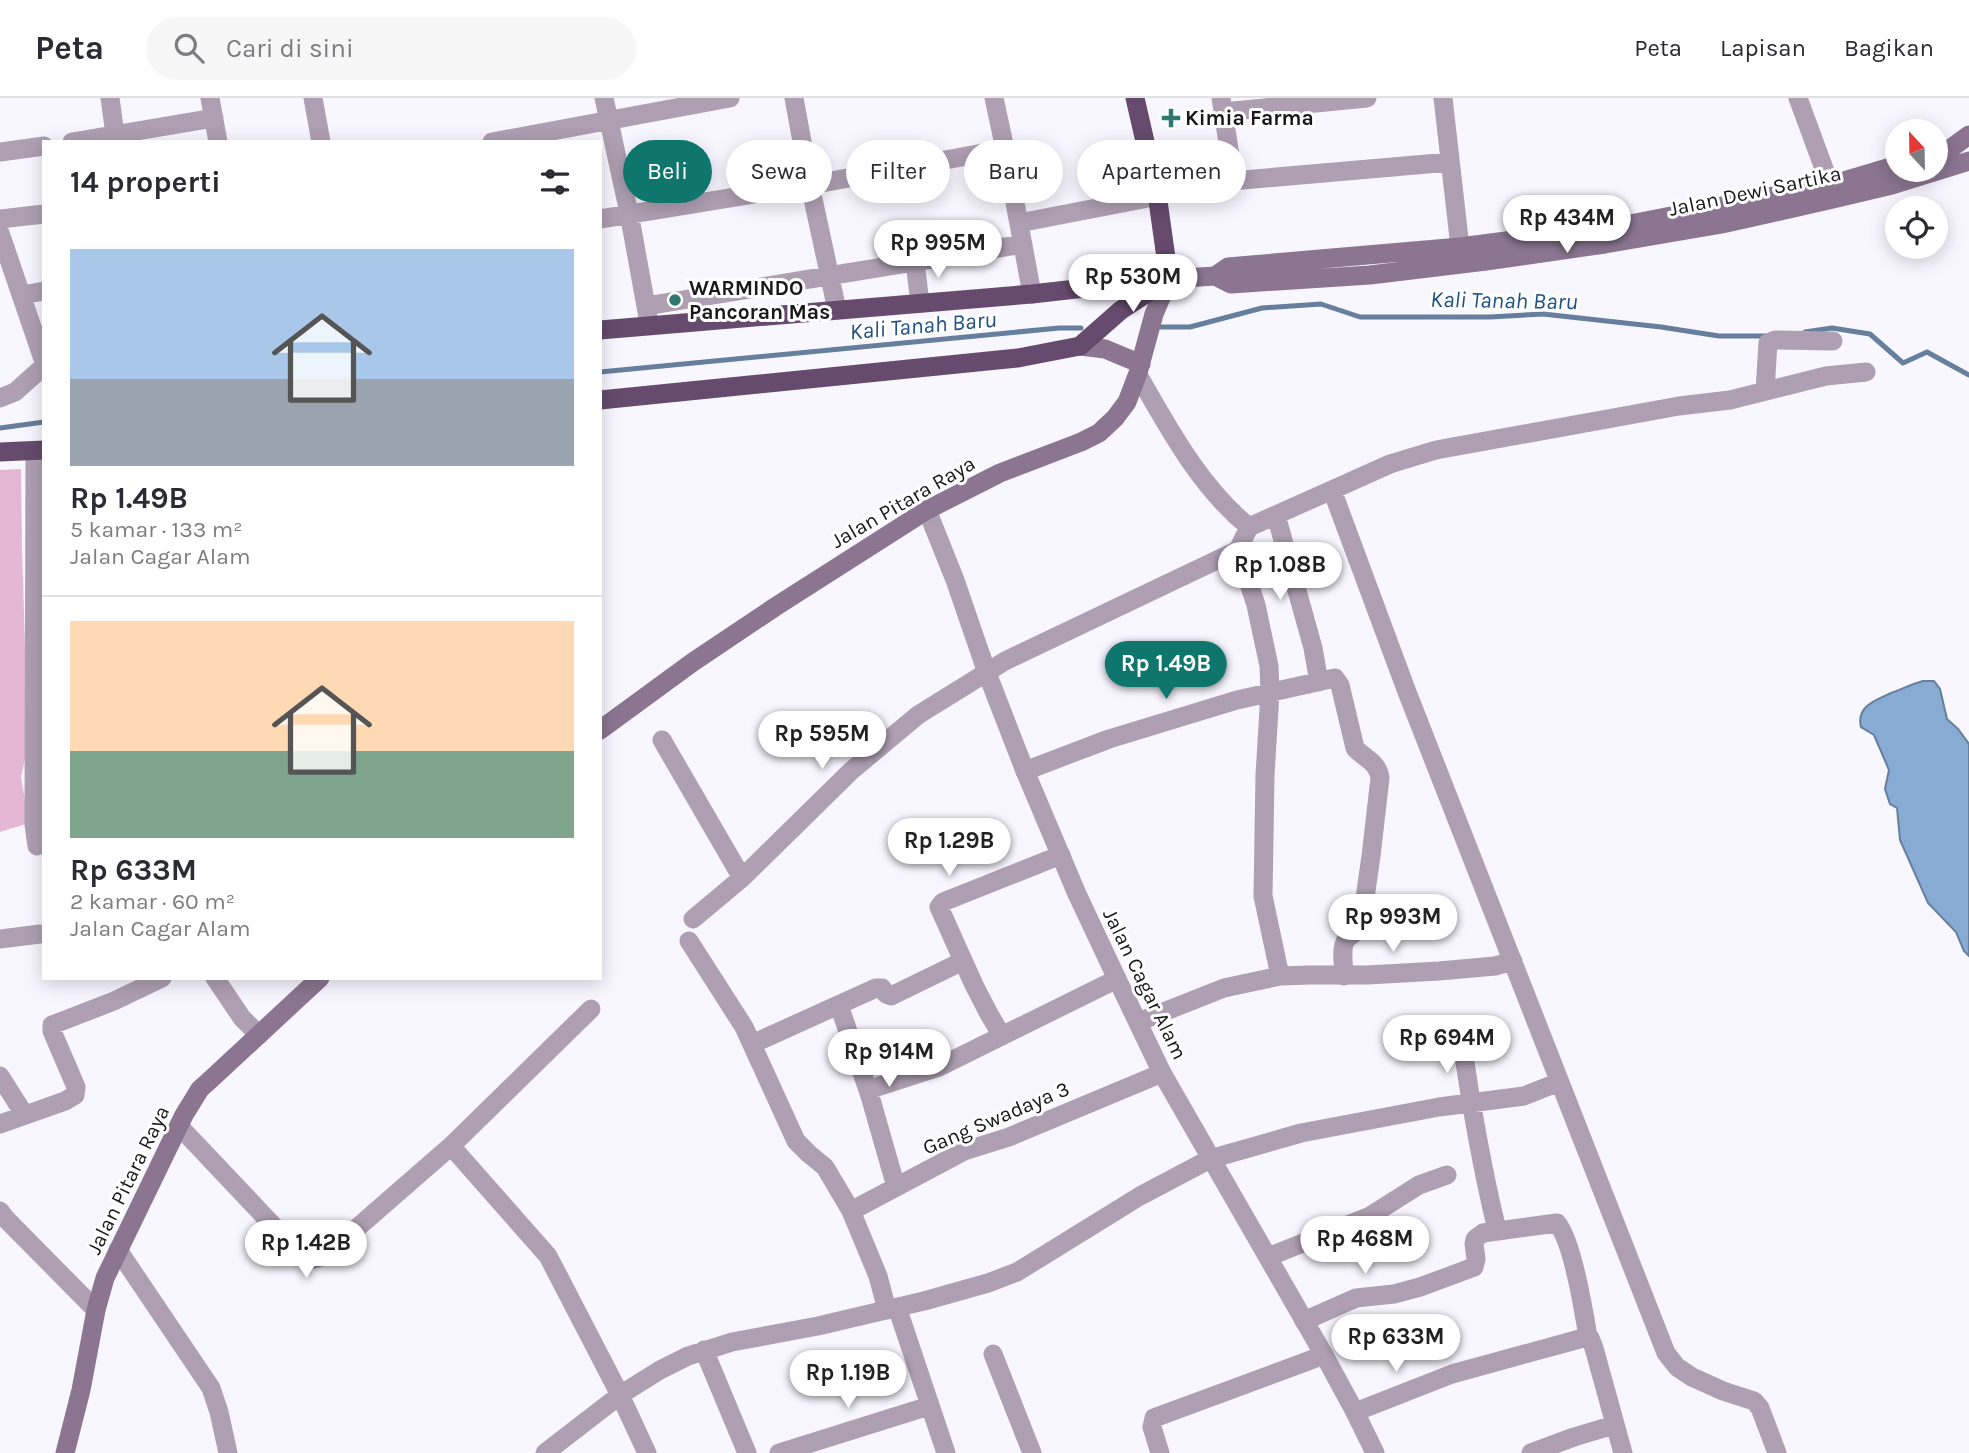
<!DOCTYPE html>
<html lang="id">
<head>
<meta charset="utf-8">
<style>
  :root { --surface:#fff; --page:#f7f7f7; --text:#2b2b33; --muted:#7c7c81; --line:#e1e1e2; --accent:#0f766e }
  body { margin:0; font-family:Karla,sans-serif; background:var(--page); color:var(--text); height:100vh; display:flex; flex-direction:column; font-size:26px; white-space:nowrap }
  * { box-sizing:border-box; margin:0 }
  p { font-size:23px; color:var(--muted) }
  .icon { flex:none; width:38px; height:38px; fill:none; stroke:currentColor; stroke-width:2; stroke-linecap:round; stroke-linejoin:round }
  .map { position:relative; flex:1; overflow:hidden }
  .details { position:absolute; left:42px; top:42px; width:560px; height:840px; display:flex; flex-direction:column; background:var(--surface); border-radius:0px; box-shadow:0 4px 18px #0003 }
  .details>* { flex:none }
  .top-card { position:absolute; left:623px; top:42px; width:665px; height:63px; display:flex; gap:14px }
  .needle { width:46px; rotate:338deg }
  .controls { position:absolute; left:1885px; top:21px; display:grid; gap:14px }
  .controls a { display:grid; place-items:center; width:63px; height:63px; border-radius:50%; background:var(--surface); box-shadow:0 4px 18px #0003; font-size:35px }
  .price { position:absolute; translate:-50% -60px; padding:0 16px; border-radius:24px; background:#fff; color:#222; font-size:23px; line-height:46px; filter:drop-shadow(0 2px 4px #0008) }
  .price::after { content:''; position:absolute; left:50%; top:42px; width:21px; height:16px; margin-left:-10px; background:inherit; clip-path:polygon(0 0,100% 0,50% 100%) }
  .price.current { background:var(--accent); color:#fff }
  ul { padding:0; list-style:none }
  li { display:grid; align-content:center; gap:14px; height:371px; padding:0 28px }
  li+li { border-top:2px solid var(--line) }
  li span { display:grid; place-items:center; height:217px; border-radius:0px; color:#555 }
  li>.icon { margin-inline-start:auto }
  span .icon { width:126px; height:126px; fill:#fffc; stroke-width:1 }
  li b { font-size:30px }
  h2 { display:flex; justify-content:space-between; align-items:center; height:84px; padding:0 28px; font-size:30px }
  .pill { padding:0 24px; border-radius:32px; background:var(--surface); box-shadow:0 4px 18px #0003; font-size:24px; line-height:63px }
  .pill.current { background:var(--accent); color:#fff }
  header { display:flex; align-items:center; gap:42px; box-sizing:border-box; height:98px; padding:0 35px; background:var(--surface); border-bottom:2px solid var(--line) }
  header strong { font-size:33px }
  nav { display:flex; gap:38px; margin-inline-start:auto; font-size:24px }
  .search { width:490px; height:63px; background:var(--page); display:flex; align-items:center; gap:18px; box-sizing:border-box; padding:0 24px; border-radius:38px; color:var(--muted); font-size:26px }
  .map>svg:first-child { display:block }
</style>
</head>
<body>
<header>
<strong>Peta</strong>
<div class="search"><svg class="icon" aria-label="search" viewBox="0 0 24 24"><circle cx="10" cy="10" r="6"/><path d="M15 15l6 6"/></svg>Cari di sini</div>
<nav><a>Peta</a><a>Lapisan</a><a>Bagikan</a></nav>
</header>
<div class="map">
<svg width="1969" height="1355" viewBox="0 0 1969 1355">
  <rect width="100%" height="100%" fill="#f8f6fe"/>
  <path fill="#e4b8d4" d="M 21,371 L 22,449 L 28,647 L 21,679 L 29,725 L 0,734 L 0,372 Z"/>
  <path fill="#88abd4" stroke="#667f9c" stroke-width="2" d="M 1923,583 L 1934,583 L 1940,591 L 1947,621 L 1958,631 L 1969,646 L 1969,858 L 1964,853 L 1956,834 L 1928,805 L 1900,742 L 1897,710 L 1890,706 L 1885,691 L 1889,672 L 1874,637 L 1861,629 C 1856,608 1876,602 1891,595 C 1902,591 1912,586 1923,583 Z"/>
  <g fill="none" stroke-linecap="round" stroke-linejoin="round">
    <path stroke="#667f9c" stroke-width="5" d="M 1154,229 L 1190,229 L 1262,210 L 1321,206 L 1360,219 L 1490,219 L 1543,216 L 1661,229 L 1719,238 L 1768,238
      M 1805,234 L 1832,230 L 1870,236 L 1903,265 L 1927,254 L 1969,277
      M 600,274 L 1059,230 L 1081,230
      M 0,330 L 44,324"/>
    <path stroke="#ae9fb2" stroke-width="19" d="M 110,0 L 116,44
      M 210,0 L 218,44
      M 313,0 L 321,44
      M 604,0 L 629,115 L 648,219
      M 794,0 L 810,87 L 837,212
      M 994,0 L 1005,51 L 1032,196
      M 1221,0 L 1234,83
      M 1443,0 L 1460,149
      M 1798,0 L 1830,87
      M 1223,14 L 1367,0
      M 72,44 L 214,20
      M 492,44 L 730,0
      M 0,54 L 44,48
      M 0,121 L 44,116
      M 600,121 L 810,87 L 1005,51
      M 1019,125 L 1143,101 L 1189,88 L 1208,85 L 1450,64
      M 0,135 L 44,264
      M 915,164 L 920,205
      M 22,197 L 44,193
      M 646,208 L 1023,146
      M 1138,277 C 1169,331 1200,389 1249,429 L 1332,392 L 1407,594 L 1666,1255 L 1677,1269 L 1692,1279 L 1723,1293 L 1754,1303 L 1760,1310 L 1777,1355
      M 1765,293 L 1768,245 L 1775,242 L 1833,243
      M 0,300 L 15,294 L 44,268
      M 35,353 L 34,727 L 37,748
      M 1332,392 L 1390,366 L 1436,352 L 1679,308 L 1730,302 L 1826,278 L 1866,274
      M 1276,417 L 1313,550 L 1319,584
      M 1238,452 L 1256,507 L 1269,568 L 1270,595 L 1265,677 L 1263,798 L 1280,878
      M 662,642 L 742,780
      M 1025,673 L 1109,641 L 1237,602 L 1335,580 L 1340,587 L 1355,650 C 1365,661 1378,664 1380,680 L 1371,758 L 1361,828 C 1358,834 1354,834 1349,839 C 1339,846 1344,866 1344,878
      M 693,821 L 742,780 L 851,673 L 918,617 L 1005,563 L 1238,452 L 1249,429
      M 0,841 L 40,836
      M 689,843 L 744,929 L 796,1043 L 809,1056 L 825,1069 L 851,1113 L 878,1178 L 887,1212
      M 215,880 L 242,920 L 259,937
      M 839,907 L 870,998 L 896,1089
      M 591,911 L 451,1048 L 548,1158 L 620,1297 L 647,1355
      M 1138,924 L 1224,890 L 1280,878 L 1310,877 L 1367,877 L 1439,873 L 1495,868 L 1513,863
      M 1002,938 L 989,916 L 974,887 L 939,809 L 943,804 L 1061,757
      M 1462,944 C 1471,1007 1482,1070 1497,1132
      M 752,946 L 876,890 L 882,890 L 886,896 L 891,898 L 963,863
      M 0,978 L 24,1016
      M 868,992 L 939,969 L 1117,881
      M 0,1026 L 65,1003 L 75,997 L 76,989 L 52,933 L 52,927 L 114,903 L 162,880
      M 179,1028 L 301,1157 L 309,1162 L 321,1159 L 334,1150 L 451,1048
      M 0,1113 L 7,1122 L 96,1212
      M 851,1113 L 964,1053 L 1009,1039 L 1162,975
      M 118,1152 L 211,1290 L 219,1314 L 228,1355
      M 1268,1159 L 1370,1118 L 1419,1087 L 1447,1077
      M 897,1209 L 946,1355
      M 1304,1223 L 1356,1200 L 1394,1196 L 1420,1189 L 1474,1169 L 1476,1161 L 1474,1146 L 1475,1141 L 1483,1135 L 1557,1125 C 1572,1142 1584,1214 1588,1239
      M 704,1252 L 747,1355
      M 993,1256 L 1032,1355
      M 1355,1314 L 1452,1276 L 1587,1239 L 1590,1240 L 1594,1250 L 1623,1355
      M 545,1355 L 620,1297 L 660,1272 L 688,1258 L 732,1244 L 818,1228 L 924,1203 L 988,1185 L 1017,1174 L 1140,1098 L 1210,1061 L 1301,1035 L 1439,1009 L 1524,998 L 1559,984
      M 779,1355 L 929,1308
      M 1160,1355 L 1152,1329 L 1154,1320 L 1324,1257
      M 1531,1355 L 1574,1339 L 1614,1327"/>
    <path stroke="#ae9fb2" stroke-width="19" d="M 927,412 L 955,482 L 987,575 L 1025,673 L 1077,796 L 1117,881 L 1162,975 L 1324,1257 L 1355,1314 L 1375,1355"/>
    <path stroke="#8b7591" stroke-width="19" d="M 1936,55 L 1950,51 L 1969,37
      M 1215,178 L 1228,169 L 1460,149 L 1620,128 L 1830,87 L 1897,67
      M 1080,248 L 1105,251 L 1141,266
      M 600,632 L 693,564 L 775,509 L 927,412 L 1000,375 L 1081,344 L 1099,335 L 1115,320 L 1127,304 L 1138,275 L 1154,216 L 1169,181 L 1215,178 L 1231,186 L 1370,177 L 1486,163 L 1605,146 L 1722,126 L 1833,101 L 1892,87 L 1969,63
      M 65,1355 L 81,1292 L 96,1212 L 105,1180 L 184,1017 L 200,991 L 209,983 L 320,880"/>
    <path stroke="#664b6e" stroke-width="19" d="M 1135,0 L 1157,96 L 1169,181
      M 600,232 L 1032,196 L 1164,181
      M 600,302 L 1018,260 L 1080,248 L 1121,212 L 1169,181
      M 0,354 L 44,352"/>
  </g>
  <g fill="#307871" stroke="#fff" stroke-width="2.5">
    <path d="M1167.5 9.5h7v7h7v7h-7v7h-7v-7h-7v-7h7z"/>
    <circle cx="675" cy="202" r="7"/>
  </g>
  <g text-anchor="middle" stroke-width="6" stroke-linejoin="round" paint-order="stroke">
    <g font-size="21" font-weight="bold" fill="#18181b" stroke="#fff" text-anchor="start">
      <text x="1185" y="27">Kimia Farma</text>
      <text x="689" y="197">WARMINDO<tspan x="689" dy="24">Pancoran Mas</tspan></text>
    </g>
    <g font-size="21" fill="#18181b" stroke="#fff">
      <text transform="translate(1755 93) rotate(-12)" y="7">Jalan Dewi Sartika</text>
      <text transform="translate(903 404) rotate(-30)" y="7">Jalan Pitara Raya</text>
      <text transform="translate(1145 886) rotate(64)" y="7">Jalan Cagar Alam</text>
      <text transform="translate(996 1020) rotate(-23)" y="7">Gang Swadaya 3</text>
      <text transform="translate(128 1082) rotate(-64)" y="7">Jalan Pitara Raya</text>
    </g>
    <g font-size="23" font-style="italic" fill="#205185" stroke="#fff">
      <text transform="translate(1504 202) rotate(1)" y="8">Kali Tanah Baru</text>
      <text transform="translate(923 227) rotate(-5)" y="8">Kali Tanah Baru</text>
    </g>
  </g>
</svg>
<div class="controls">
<a><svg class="needle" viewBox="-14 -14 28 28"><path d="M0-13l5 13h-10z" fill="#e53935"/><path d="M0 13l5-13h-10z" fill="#7c7c81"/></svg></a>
<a><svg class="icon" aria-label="locate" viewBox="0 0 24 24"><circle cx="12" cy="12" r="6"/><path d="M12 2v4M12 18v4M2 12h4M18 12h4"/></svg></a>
</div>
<b class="price" style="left:1567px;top:157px">Rp 434M</b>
<b class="price" style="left:938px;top:182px">Rp 995M</b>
<b class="price" style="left:1133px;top:216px">Rp 530M</b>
<b class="price" style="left:1280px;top:504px">Rp 1.08B</b>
<b class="price current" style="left:1166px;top:603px">Rp 1.49B</b>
<b class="price" style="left:822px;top:673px">Rp 595M</b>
<b class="price" style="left:949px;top:780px">Rp 1.29B</b>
<b class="price" style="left:1393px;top:856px">Rp 993M</b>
<b class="price" style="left:1447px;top:977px">Rp 694M</b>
<b class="price" style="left:889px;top:991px">Rp 914M</b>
<b class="price" style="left:1365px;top:1178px">Rp 468M</b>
<b class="price" style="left:306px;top:1182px">Rp 1.42B</b>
<b class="price" style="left:1396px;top:1276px">Rp 633M</b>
<b class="price" style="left:848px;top:1312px">Rp 1.19B</b>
<div class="top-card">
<a class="pill current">Beli</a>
<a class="pill">Sewa</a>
<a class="pill">Filter</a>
<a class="pill">Baru</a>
<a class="pill">Apartemen</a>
</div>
<section class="details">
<h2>14 properti<svg class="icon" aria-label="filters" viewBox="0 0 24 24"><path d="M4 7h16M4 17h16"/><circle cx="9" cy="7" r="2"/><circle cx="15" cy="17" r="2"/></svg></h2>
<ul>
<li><span style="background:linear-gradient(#a9c7e8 60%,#9aa5b1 0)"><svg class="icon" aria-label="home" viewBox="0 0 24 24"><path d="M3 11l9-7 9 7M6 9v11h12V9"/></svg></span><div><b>Rp 1.49B</b><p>5 kamar · 133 m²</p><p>Jalan Cagar Alam</p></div></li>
<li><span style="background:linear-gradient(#ffd9b3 60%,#7fa58c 0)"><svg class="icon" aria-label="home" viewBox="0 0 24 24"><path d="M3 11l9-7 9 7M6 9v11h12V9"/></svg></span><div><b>Rp 633M</b><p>2 kamar · 60 m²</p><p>Jalan Cagar Alam</p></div></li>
</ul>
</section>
</div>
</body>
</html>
